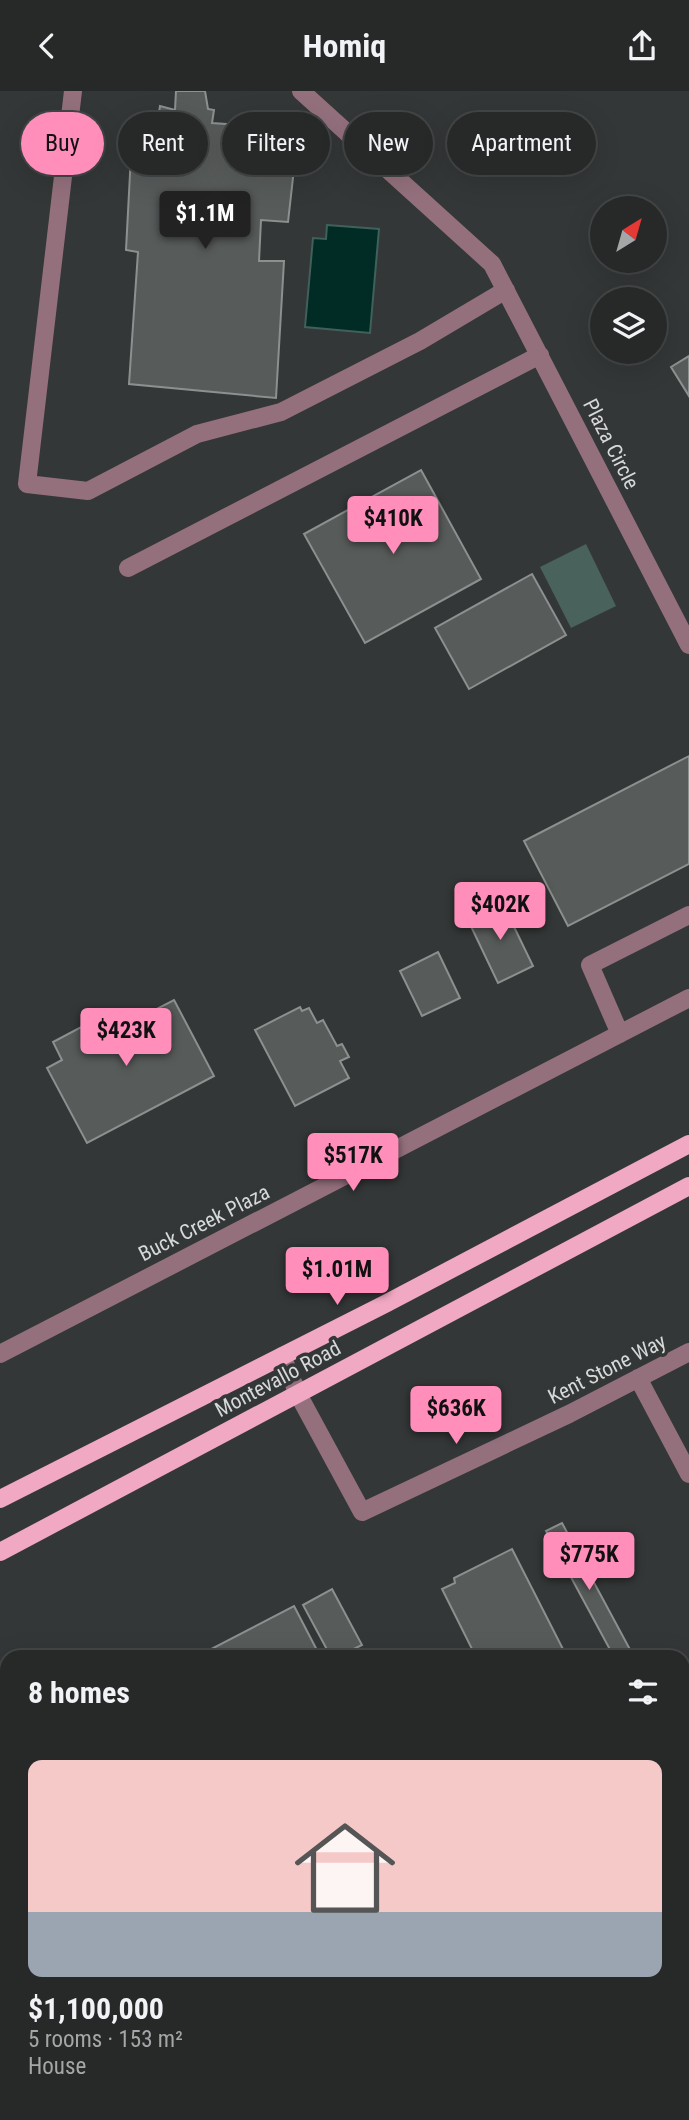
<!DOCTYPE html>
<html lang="en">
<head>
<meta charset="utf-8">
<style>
  :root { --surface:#272929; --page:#2f3131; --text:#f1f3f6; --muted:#a4a6a8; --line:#434546; --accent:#ff8ebb }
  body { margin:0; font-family:"Roboto Condensed",sans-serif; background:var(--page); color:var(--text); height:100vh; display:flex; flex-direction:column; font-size:26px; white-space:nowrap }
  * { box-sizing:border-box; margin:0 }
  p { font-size:23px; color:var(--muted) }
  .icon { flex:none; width:38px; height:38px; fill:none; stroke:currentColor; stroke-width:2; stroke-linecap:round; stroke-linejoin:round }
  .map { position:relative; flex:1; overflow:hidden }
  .sheet { position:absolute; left:0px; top:1559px; width:690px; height:471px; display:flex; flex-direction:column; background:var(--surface); border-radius:21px 21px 0 0; box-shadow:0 7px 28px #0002,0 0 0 2px var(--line) }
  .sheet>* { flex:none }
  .guide { position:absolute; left:21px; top:21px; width:648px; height:63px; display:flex; gap:14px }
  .needle { width:46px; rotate:37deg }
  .tools { position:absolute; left:590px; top:105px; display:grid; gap:14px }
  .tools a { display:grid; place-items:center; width:77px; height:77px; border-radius:50%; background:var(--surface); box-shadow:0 7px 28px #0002,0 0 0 2px var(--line); font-size:35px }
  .price { position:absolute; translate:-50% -60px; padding:0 16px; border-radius:7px; background:var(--accent); color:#111; font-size:23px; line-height:46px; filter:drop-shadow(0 2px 4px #0008) }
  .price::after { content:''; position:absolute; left:50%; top:42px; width:21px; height:16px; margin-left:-10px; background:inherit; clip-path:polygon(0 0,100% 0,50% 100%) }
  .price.current { background:#222; color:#fff }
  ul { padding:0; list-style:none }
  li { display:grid; align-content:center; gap:14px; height:371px; padding:0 28px }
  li+li { border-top:2px solid var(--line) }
  li span { display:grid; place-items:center; height:217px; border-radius:14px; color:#555 }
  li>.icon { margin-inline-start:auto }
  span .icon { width:126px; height:126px; fill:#fffc; stroke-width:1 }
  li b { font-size:30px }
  h2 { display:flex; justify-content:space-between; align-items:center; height:84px; padding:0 28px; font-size:30px }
  .tag { padding:0 24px; border-radius:32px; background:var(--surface); box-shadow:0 7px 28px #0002,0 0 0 2px var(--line); font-size:24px; line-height:63px }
  .tag.current { background:var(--accent); color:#111 }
  header { display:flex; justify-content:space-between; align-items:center; height:91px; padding:0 28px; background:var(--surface); font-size:32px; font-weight:700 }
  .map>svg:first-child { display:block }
</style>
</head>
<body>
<header><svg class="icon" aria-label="back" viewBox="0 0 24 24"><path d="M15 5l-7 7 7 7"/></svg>Homiq<svg class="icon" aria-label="share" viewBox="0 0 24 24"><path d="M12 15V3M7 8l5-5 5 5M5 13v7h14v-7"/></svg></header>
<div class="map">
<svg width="689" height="2029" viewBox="0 0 689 2029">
  <rect width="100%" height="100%" fill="#343737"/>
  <path fill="#49625c" d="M 586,453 L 616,515 L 571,537 L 540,476 Z"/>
  <path fill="#002c25" stroke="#40605b" stroke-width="2" d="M 327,134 L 379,138 L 370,242 L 305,236 L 313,147 L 326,148 Z"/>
  <path fill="#575b5a" stroke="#8c908f" stroke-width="2" d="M 176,0 L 205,0 L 208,18 L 214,19 L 212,32 L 269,36 L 267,59 L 296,60 L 288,131 L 261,129 L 259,170 L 284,170 L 276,307 L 129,293 L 138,161 L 126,159 L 133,26 L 158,28 L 160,15 L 175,19 Z
    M 689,265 L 689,305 L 671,276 Z
    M 421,379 L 481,488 L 365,552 L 304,443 Z
    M 532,483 L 566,544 L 469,598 L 435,537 Z
    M 689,665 L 689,773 L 568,835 L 524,750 Z
    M 502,811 L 533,875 L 498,892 L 467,827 Z
    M 438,861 L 460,907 L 422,925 L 400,880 Z
    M 174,909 L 214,985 L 87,1052 L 47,977 L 62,969 L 53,951 L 106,923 L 114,940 Z
    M 300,916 L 302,920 L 309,917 L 317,932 L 323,929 L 337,955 L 342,953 L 349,966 L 340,970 L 349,987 L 295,1015 L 255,939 Z
    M 562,1432 L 634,1566 L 614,1566 L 546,1440 Z
    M 512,1458 L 567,1566 L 476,1566 L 442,1498 L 455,1492 L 454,1487 Z
    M 332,1498 L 362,1554 L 337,1566 L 331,1566 L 303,1514 Z
    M 294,1515 L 320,1565 L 196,1566 Z
    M 7,1663 L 7,1732 L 0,1718 L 0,1666 Z"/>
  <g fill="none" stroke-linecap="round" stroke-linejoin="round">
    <path stroke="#94707d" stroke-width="18" d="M 73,0 L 27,393 L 88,400 L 197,343 L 281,321 L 420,250 L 506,199
      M 301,0 L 492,173 L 689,554
      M 128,477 L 540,264
      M 620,943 L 590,874 L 689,824
      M 0,1263 L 689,907
      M 282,1265 L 298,1303 L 362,1421 L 569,1323 L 689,1261
      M 638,1287 L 689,1383
      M 682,1920 L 689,1922
      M 455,2029 L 458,2023"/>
    <path stroke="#f1a8c2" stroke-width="18" d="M 0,1408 L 387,1212 L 689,1053
      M 0,1461 L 689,1095"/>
  </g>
  <g text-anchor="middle" stroke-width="7" stroke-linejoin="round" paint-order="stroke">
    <g font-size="21" fill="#d7d9d9" stroke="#343737">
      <text transform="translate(611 353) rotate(63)" y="7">Plaza Circle</text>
      <text transform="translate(204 1132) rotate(-27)" y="7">Buck Creek Plaza</text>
      <text transform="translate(607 1278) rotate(-27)" y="7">Kent Stone Way</text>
      <text transform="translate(278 1288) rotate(-28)" y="7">Montevallo Road</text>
    </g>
  </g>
</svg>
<div class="tools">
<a><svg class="needle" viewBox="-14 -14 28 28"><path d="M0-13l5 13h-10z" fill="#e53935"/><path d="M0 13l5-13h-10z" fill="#a4a6a8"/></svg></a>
<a><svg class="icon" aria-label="layers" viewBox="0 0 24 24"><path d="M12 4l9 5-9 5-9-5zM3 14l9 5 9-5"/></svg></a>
</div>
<b class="price current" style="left:205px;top:160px">$1.1M</b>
<b class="price" style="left:393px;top:465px">$410K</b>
<b class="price" style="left:500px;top:851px">$402K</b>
<b class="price" style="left:126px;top:977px">$423K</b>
<b class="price" style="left:353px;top:1102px">$517K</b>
<b class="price" style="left:337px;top:1216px">$1.01M</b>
<b class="price" style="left:456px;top:1355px">$636K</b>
<b class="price" style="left:589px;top:1501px">$775K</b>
<div class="guide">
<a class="tag current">Buy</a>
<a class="tag">Rent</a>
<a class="tag">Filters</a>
<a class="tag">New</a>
<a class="tag">Apartment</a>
</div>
<section class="sheet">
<h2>8 homes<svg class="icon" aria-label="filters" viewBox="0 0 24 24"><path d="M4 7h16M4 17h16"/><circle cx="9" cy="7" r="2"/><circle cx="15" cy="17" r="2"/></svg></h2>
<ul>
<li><span style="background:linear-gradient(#f6c9c9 70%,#9aa5b1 0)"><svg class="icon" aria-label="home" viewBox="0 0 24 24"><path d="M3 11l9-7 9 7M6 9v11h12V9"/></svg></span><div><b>$1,100,000</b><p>5 rooms · 153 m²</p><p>House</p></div></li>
</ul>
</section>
</div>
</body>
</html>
